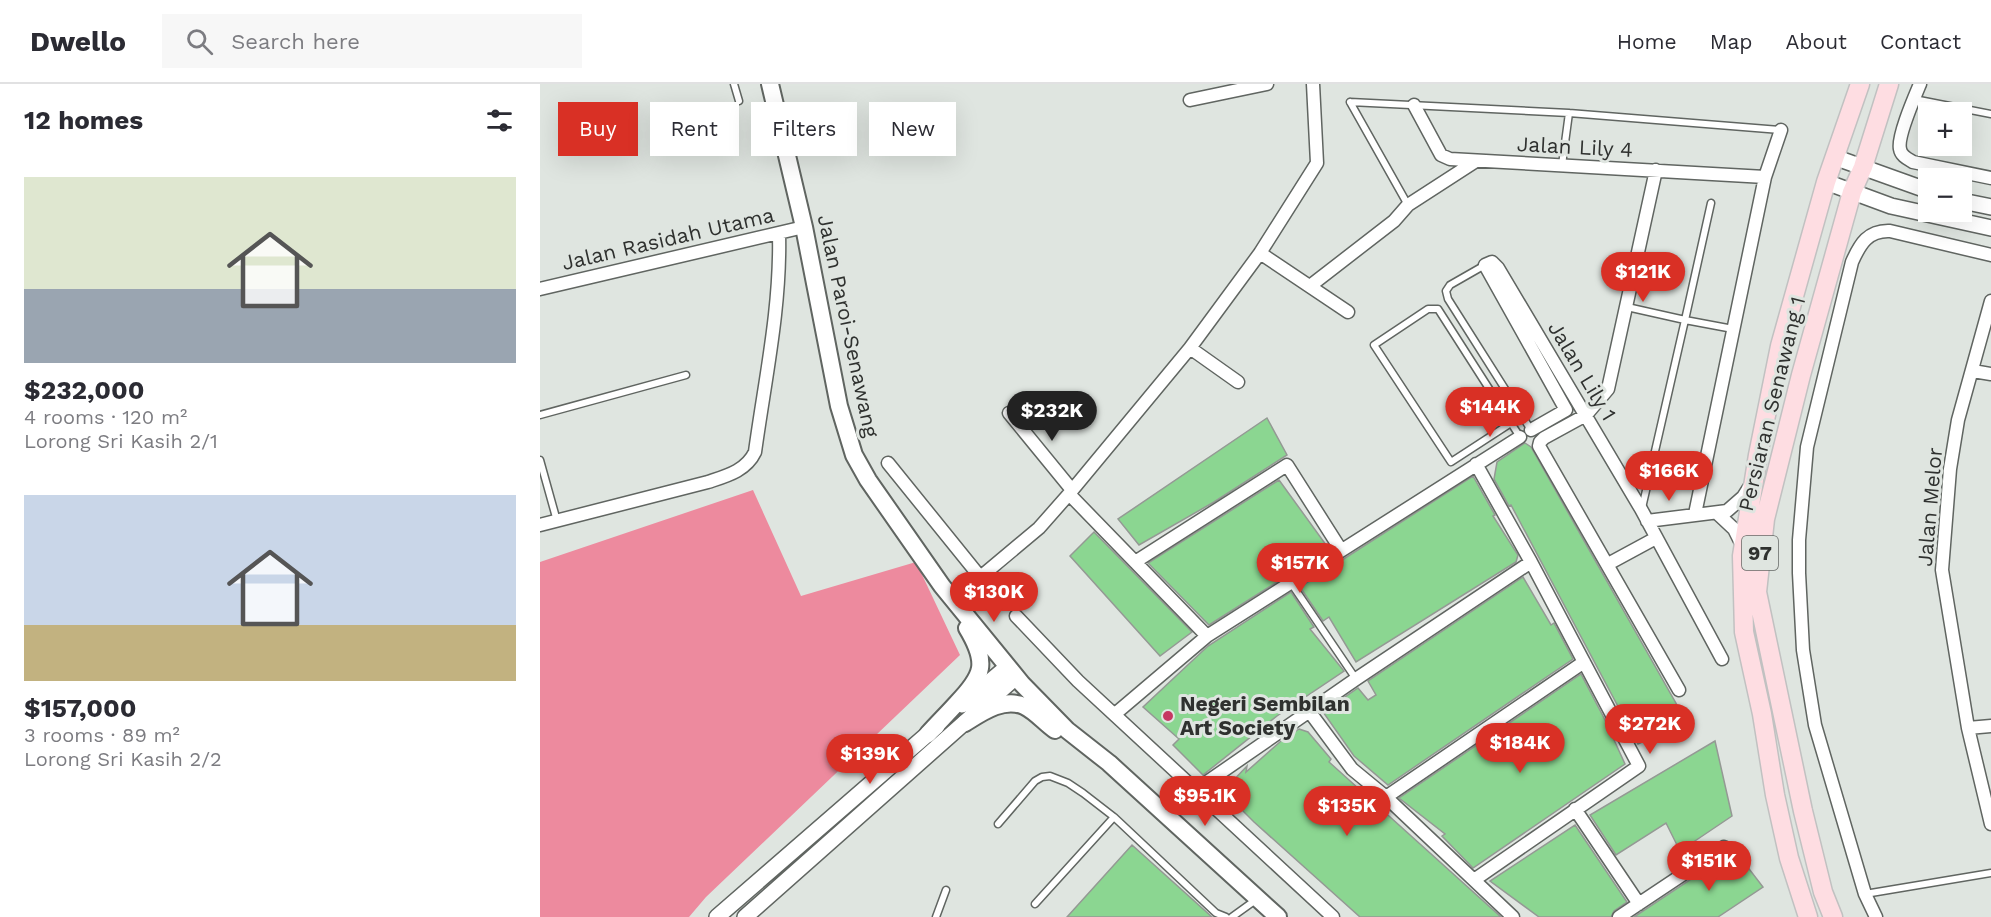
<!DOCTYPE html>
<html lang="en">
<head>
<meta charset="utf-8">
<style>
  :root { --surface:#fff; --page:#f7f7f7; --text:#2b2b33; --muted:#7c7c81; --line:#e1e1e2; --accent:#d93025 }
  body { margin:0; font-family:"Work Sans",sans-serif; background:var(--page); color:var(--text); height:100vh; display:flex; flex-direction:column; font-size:22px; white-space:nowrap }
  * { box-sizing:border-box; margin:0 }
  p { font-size:20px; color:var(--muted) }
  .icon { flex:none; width:33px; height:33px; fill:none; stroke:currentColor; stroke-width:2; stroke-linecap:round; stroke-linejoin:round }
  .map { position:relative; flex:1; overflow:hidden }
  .panel { display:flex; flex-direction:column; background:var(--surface); width:540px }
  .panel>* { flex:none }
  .hud { position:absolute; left:18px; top:18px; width:570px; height:54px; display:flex; gap:12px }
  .buttons { position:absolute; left:1378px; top:18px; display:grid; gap:12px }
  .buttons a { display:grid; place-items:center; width:54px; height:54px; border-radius:0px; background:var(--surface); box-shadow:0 6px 24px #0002; font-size:30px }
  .price { position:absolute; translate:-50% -51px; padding:0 14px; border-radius:21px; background:var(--accent); color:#fff; font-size:20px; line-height:39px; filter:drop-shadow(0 2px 3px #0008) }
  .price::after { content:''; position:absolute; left:50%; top:36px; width:18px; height:14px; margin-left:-9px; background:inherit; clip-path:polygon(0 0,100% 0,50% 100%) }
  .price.active { background:#222; color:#fff }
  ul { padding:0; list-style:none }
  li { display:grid; align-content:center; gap:12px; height:318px; padding:0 24px }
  li span { display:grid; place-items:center; height:186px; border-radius:0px; color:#555 }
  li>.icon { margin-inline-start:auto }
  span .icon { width:108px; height:108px; fill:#fffc; stroke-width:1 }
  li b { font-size:26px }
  h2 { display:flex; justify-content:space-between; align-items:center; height:72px; padding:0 24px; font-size:26px }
  .tag { padding:0 21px; border-radius:0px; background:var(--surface); box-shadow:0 6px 24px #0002; font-size:21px; line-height:54px }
  .tag.active { background:var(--accent); color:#fff }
  header { display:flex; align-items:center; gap:36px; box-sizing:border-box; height:84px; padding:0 30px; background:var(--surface); border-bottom:2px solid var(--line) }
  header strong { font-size:28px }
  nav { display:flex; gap:33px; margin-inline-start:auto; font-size:21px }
  .search { width:420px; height:54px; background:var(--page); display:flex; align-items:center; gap:15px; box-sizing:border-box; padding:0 21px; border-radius:0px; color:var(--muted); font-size:22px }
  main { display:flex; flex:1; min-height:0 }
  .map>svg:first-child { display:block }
</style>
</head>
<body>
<header>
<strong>Dwello</strong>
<div class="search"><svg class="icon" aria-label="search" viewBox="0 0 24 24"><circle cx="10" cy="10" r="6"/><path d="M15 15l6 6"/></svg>Search here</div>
<nav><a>Home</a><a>Map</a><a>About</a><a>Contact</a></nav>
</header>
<main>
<section class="panel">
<h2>12 homes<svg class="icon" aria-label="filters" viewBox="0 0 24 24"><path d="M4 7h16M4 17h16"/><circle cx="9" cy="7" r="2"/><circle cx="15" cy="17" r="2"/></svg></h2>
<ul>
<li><span style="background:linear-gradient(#dfe7d0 60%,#9aa5b1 0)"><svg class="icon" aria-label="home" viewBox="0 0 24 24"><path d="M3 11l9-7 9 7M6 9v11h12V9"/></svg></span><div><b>$232,000</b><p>4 rooms · 120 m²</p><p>Lorong Sri Kasih 2/1</p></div></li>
<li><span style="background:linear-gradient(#c9d6e8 70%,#c2b280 0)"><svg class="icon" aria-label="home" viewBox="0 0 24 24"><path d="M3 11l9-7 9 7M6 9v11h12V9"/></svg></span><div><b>$157,000</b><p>3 rooms · 89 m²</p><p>Lorong Sri Kasih 2/2</p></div></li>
</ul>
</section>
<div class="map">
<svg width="1451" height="833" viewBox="0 0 1451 833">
  <rect width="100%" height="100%" fill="#dfe5e0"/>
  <path fill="#ed8a9e" d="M 213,406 L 261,512 L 376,478 L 420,571 L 166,813 L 149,833 L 0,833 L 0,478 Z"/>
  <path fill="#8bd691" stroke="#949994" stroke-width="1.5" d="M 727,334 L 747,371 L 674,418 L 599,461 L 578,435 Z
    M 985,359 L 991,363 L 1146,637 L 1098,660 L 971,421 L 969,422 L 954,395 L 957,378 Z
    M 933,392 L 955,431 L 953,432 L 978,471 L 976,478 L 816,578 L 789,533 L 783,537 L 760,503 Z
    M 739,396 L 789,465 L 669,541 L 608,479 Z
    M 554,448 L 652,548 L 620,572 L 530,472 Z
    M 983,493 L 1011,541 L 1014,539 L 1033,575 L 848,701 L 814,672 L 783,628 L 818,604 L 828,616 L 836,611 L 828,597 Z
    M 751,508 L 774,543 L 770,545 L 804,587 L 737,632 L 663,691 L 633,661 L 639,655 L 603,623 L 668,562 Z
    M 1041,590 L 1064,634 L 1085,680 L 933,784 L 902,752 L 905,750 L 859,714 Z
    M 759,645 L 768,648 L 791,675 L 789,678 L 961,833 L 820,833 L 714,738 L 690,714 L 688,702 L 707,682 L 706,688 L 741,657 Z
    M 1175,657 L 1192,732 L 1140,767 L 1126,739 L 1076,771 L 1050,731 Z
    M 1035,741 L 1087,818 L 1074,827 L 1071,833 L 999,833 L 950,797 Z
    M 592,761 L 672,833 L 527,833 Z
    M 1193,764 L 1223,803 L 1178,833 L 1094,833 L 1189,770 Z"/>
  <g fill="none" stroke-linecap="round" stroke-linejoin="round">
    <defs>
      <path id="service" d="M 194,0 L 199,17
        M 1374,15 L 1451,30
        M 810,18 L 1029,29 L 1241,46
        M 810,18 L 868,121
        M 1022,81 L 1029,29
        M 945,181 L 910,201 L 906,207 L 908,215 L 991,346
        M 1087,223 L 1145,236 L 1171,119
        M 0,331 L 146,291
        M 971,339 L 911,378 L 834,261 L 888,225 L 898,225 L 980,353
        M 0,376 L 17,437
        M 1102,424 L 1145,236 L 1193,245
        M 751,499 L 816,595
        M 458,740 L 495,697 L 502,693 L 510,692 L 528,699 L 543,709 L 574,733 L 676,829 L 686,833
        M 1325,810 L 1451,789
        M 495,820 L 574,733
        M 396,833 L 406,806
        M 692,833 L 717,815"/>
      <path id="minor" d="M 1380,0 C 1375,12 1357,53 1360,65 C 1361,72 1368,75 1373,78 L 1451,94
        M 650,16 L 727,0
        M 874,21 L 901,71 L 910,75 L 1225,93
        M 1116,86 L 1068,305 L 1046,331 L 1004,354 L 1000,358 L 999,362 L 1139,606
        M 720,169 L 808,228
        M 770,202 L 854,137 L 868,121 L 936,77
        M 0,205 L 264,143
        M 1451,217 L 1418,336 L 1410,385 L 1402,486 L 1428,644 L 1451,740
        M 650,264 L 698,298
        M 1433,287 L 1451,290
        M 469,329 L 532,406
        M 991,346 L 1026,326 L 945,181 L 952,178 L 958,184 L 1101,425 L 1182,575
        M 348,379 L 441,494
        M 529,410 L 667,552
        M 1155,430 L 1225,93 L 1241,46
        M 1178,430 L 1194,445 L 1202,461
        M 1107,437 L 1187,427 L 1203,413 L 1210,402
        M 0,441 L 168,398 C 186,392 206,387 215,368 C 225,295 241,223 239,149
        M 595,478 L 747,381 L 801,466
        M 1068,480 L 1116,454
        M 413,516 L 499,444 L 529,410 L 650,264 L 720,169 L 777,79 L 773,0
        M 476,532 L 538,597 L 793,833
        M 769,627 L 812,685 L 846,713 L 973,833
        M 575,630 L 667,552 L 980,353
        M 1428,644 L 1451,642
        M 846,713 L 1044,578
        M 1035,725 L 1099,820
        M 626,732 L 657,705 L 816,595 L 991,478
        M 934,796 L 1099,682 L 991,478 L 936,380
        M 1079,833 L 1184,763
        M 1336,833 L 1325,810 L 1275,641 L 1263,566 L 1259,489 L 1259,456 L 1267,363 L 1312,178 C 1320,160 1328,146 1350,147 L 1451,171"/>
      <path id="tertiary" d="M 1294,73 L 1389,107
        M 1286,98 L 1351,122 L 1451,144
        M 1422,117 L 1451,123
        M 422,621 L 467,583
        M 177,833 L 397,642
        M 205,833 L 476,593"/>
      <path id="secondary" d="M 230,0 L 264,143 L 299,322 L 314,371 L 328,396 L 402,502 L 482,600 L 527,646 L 569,679 L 738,833
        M 425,639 C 441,629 463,613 484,622 C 495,627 505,639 515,646
        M 388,650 C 398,639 408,629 417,619 C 444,591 448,579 427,544"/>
      <path id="primary" d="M 1268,833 L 1249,774 L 1235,711 L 1222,630 L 1204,548 L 1202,472 L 1218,371 L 1240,262 L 1286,98 L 1320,0
        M 1293,833 L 1283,808 L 1263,727 L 1217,508 L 1225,435 L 1261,291 L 1312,108 L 1323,83 L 1349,0"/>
    </defs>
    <use href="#service" stroke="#606561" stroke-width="9"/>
    <use href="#minor" stroke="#606561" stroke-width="15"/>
    <use href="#tertiary" stroke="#606561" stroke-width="18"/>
    <use href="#secondary" stroke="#606561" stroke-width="20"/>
    <use href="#primary" stroke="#c1c1c1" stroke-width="21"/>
    <use href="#service" stroke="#fff" stroke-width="6"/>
    <use href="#minor" stroke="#fff" stroke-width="12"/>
    <use href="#tertiary" stroke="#fff" stroke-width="15"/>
    <use href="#secondary" stroke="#fff" stroke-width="16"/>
    <use href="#primary" stroke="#fedde2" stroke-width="18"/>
  </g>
  <circle fill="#c63862" stroke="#dfe5e0" stroke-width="2" cx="628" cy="632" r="6"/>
  <g text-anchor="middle" stroke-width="6" stroke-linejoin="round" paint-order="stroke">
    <rect fill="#dfe5e0" stroke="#646764" stroke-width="1.5" x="1202" y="452" width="36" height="34" rx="4.5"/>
    <g font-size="20" font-weight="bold" fill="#2f312f">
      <text x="1220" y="476">97</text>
    </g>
    <g font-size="21" fill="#2f312f" stroke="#dfe5e0">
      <text transform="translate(1035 63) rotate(3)" y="7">Jalan Lily 4</text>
      <text transform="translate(128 155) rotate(-13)" y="7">Jalan Rasidah Utama</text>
      <text transform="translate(308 242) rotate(78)" y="7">Jalan Paroi-Senawang</text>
      <text transform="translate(1042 287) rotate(59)" y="7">Jalan Lily 1</text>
      <text transform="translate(1232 320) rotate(-76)" y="7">Persiaran Senawang 1</text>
      <text transform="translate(1390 423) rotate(-85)" y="7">Jalan Melor</text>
    </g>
    <g font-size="21" font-weight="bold" fill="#2f312f" stroke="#dfe5e0" text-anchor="start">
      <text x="640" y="627">Negeri Sembilan<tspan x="640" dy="24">Art Society</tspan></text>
    </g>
  </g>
</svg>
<div class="buttons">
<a>+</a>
<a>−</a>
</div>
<b class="price" style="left:1103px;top:219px">$121K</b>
<b class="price" style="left:950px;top:354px">$144K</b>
<b class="price active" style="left:512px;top:358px">$232K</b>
<b class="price" style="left:1129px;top:418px">$166K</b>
<b class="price" style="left:760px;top:510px">$157K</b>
<b class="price" style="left:454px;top:539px">$130K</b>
<b class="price" style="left:1110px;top:671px">$272K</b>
<b class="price" style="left:980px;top:690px">$184K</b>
<b class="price" style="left:330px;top:701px">$139K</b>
<b class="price" style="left:665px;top:743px">$95.1K</b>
<b class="price" style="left:807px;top:753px">$135K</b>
<b class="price" style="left:1169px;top:808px">$151K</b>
<div class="hud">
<a class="tag active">Buy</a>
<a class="tag">Rent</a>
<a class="tag">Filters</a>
<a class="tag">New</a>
</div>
</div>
</main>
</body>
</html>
